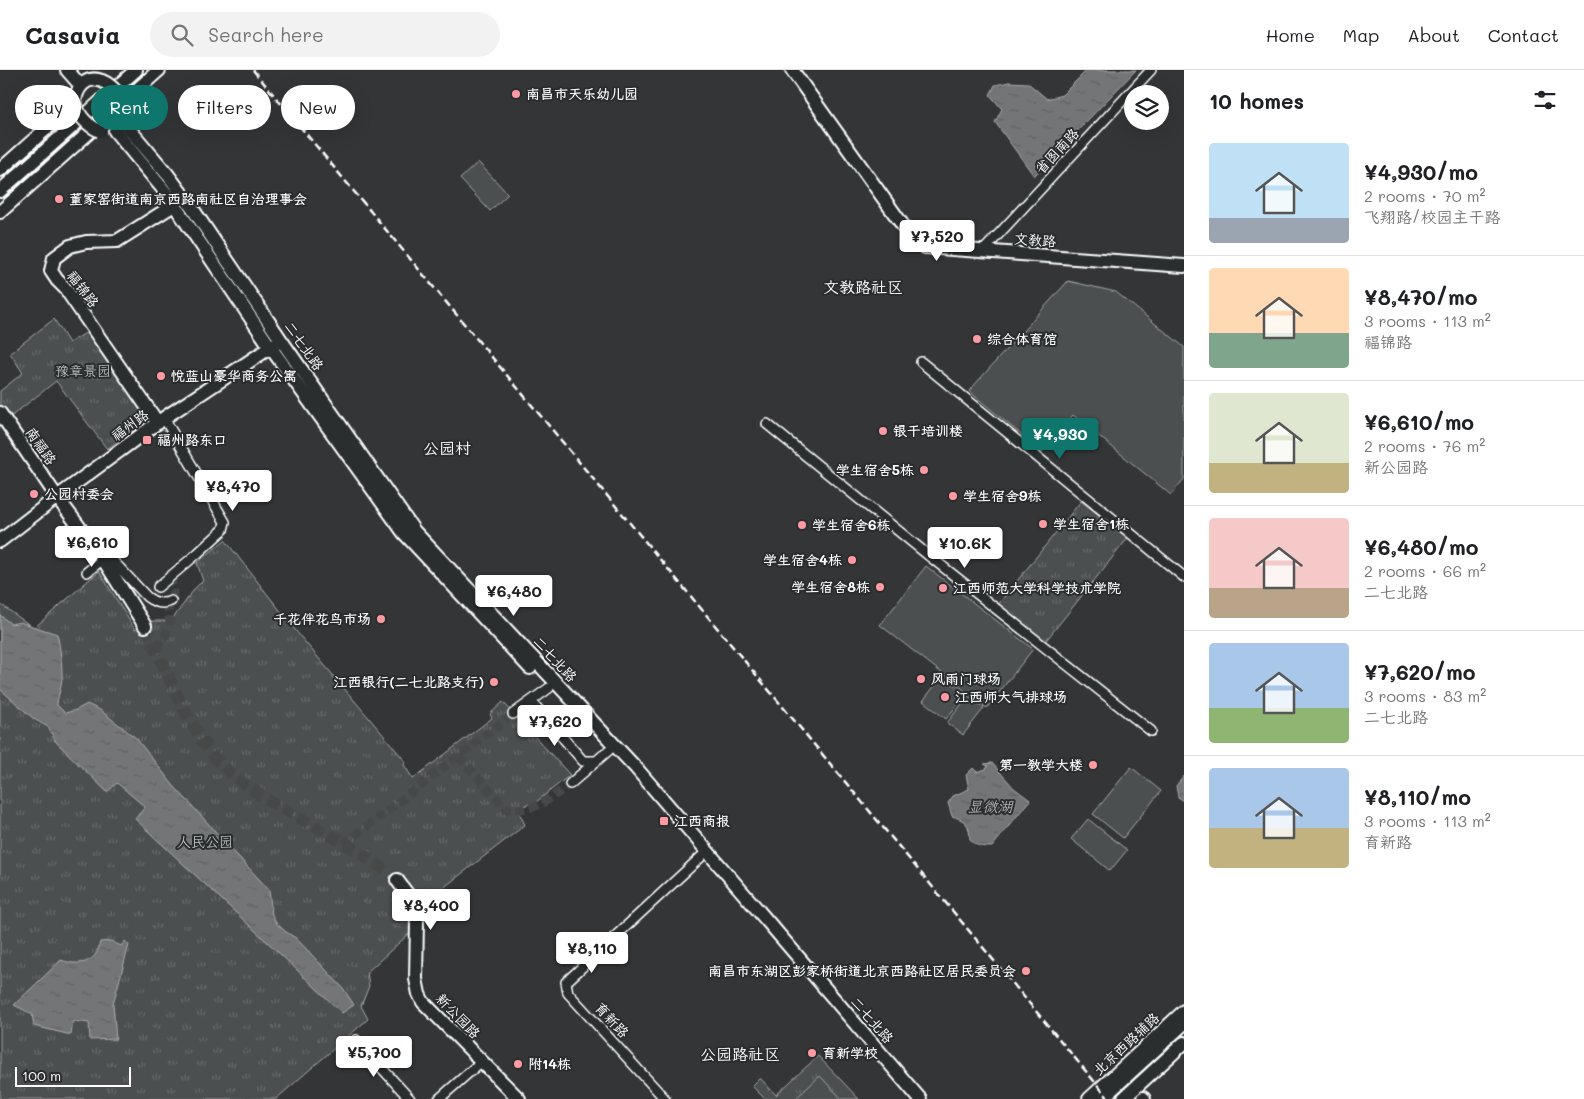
<!DOCTYPE html>
<html lang="en">
<head>
<meta charset="utf-8">
<style>
  :root { --surface:#fff; --page:#f2f2f2; --text:#202124; --muted:#757577; --line:#e0e0e0; --accent:#0f766e }
  body { margin:0; font-family:Mali,"LXGW WenKai TC",sans-serif; background:var(--page); color:var(--text); height:100vh; display:flex; flex-direction:column; font-size:19px; white-space:nowrap }
  * { box-sizing:border-box; margin:0 }
  p { font-size:16px; color:var(--muted) }
  .icon { flex:none; width:28px; height:28px; fill:none; stroke:currentColor; stroke-width:2; stroke-linecap:round; stroke-linejoin:round }
  .map { position:relative; flex:1; overflow:hidden }
  .panel { display:flex; flex-direction:column; background:var(--surface); width:400px }
  .panel>* { flex:none }
  .guide { position:absolute; left:15px; top:15px; width:475px; height:45px; display:flex; gap:10px }
  .tools { position:absolute; left:1124px; top:15px; display:grid; gap:10px }
  .tools a { display:grid; place-items:center; width:45px; height:45px; border-radius:50%; background:var(--surface); box-shadow:0 5px 20px #0002; font-size:25px }
  .scale { position:absolute; left:15px; bottom:12px; width:116px; box-sizing:border-box; padding-left:5px; border:2px solid #fff; border-top:0; font-size:14px; line-height:18px; white-space:nowrap; color:#fff; -webkit-text-stroke:4px #2a2d2e; paint-order:stroke }
  .price { position:absolute; translate:-50% -42px; padding:0 11px; border-radius:5px; background:#fff; color:#222; font-size:16px; line-height:32px; filter:drop-shadow(0 1px 2px #0008) }
  .price::after { content:''; position:absolute; left:50%; top:30px; width:15px; height:11px; margin-left:-8px; background:inherit; clip-path:polygon(0 0,100% 0,50% 100%) }
  .price.on { background:var(--accent); color:#fff }
  ul { padding:0; list-style:none }
  li { display:flex; align-items:center; gap:15px; height:125px; padding:0 25px }
  li+li { border-top:1px solid var(--line) }
  li span { display:grid; place-items:center; flex:none; width:140px; height:100px; border-radius:5px; color:#555 }
  li>.icon { margin-inline-start:auto }
  span .icon { width:60px; height:60px; fill:#fffc; stroke-width:1 }
  li b { font-size:21px }
  h2 { display:flex; justify-content:space-between; align-items:center; height:60px; padding:0 25px; font-size:21px }
  .tag { padding:0 18px; border-radius:22px; background:var(--surface); box-shadow:0 5px 20px #0002; font-size:18px; line-height:45px }
  .tag.on { background:var(--accent); color:#fff }
  header { display:flex; align-items:center; gap:30px; box-sizing:border-box; height:70px; padding:0 25px; background:var(--surface); border-bottom:1px solid var(--line) }
  header strong { font-size:24px }
  nav { display:flex; gap:28px; margin-inline-start:auto; font-size:18px }
  .search { width:350px; height:45px; background:var(--page); display:flex; align-items:center; gap:12px; box-sizing:border-box; padding:0 18px; border-radius:28px; color:var(--muted); font-size:19px }
  main { display:flex; flex:1; min-height:0 }
  .map>svg:first-child { display:block }
</style>
</head>
<body>
<header>
<strong>Casavia</strong>
<div class="search"><svg class="icon" aria-label="search" viewBox="0 0 24 24"><circle cx="10" cy="10" r="6"/><path d="M15 15l6 6"/></svg>Search here</div>
<nav><a>Home</a><a>Map</a><a>About</a><a>Contact</a></nav>
</header>
<main>
<div class="map">
<svg width="1184" height="1029" viewBox="0 0 1184 1029">
  <defs>
    <pattern id="grass-tufts" width="24" height="20" patternUnits="userSpaceOnUse" patternTransform="scale(1.25)"><rect width="24" height="20" fill="#4c4f50"/><path d="M3 7l-1-3M5 7V3M7 7l1-3M15 17l-1-3M17 17v-4M19 17l1-3" fill="none" stroke="#67696a"/></pattern>
    <pattern id="water-ripples" width="26" height="14" patternUnits="userSpaceOnUse" patternTransform="scale(1.25)"><rect width="26" height="14" fill="#737576"/><path d="M2 4q2-2 4 0t4 0M15 11q2-2 4 0t4 0" fill="none" stroke="#606061"/></pattern>
  </defs>
  <rect width="100%" height="100%" fill="#333536"/>
  <filter id="ink" filterUnits="userSpaceOnUse"><feTurbulence type="fractalNoise" baseFrequency=".02" numOctaves="2"/><feDisplacementMap in="SourceGraphic" scale="10" xChannelSelector="R" yChannelSelector="G"/><feConvolveMatrix kernelMatrix="1 2 1 2 8 2 1 2 1" color-interpolation-filters="sRGB"/></filter>
  <g filter="url(#ink)">
    <path fill="url(#grass-tufts)" stroke="#a6a7a8" d="M 54,249 L 69,273 L 89,261 L 149,349 L 107,379 L 56,311 L 9,348 L 0,337 L 0,321 L 23,303 L 10,283 Z
      M 1081,431 L 1128,468 L 1044,573 L 997,536 Z
      M 225,470 L 300,566 L 406,692 L 404,695 L 413,709 L 492,648 L 490,644 L 503,632 L 570,705 L 536,732 L 517,738 L 525,755 L 434,825 L 422,852 L 367,902 L 369,916 L 361,936 L 368,949 L 276,1029 L 0,1029 L 0,534 L 34,558 L 99,501 L 135,560 L 153,551 L 171,551 L 196,517 L 203,511 L 197,493 Z
      M 818,986 L 859,1029 L 765,1029 L 752,1016 L 760,1008 L 776,1025 Z"/>
    <path fill="#4c4f50" stroke="#a6a7a8" d="M 478,92 L 508,124 L 490,141 L 460,109 Z
      M 1068,211 L 1116,222 L 1184,277 L 1184,409 L 1171,425 L 1073,345 L 1042,382 L 969,321 Z
      M 926,496 L 1033,579 L 987,638 L 880,555 Z
      M 942,606 L 966,624 L 946,649 L 923,631 Z
      M 968,626 L 984,638 L 963,665 L 947,653 Z
      M 1131,697 L 1161,721 L 1123,768 L 1093,744 Z
      M 1088,749 L 1127,780 L 1110,801 L 1071,769 Z
      M 820,1006 L 842,1029 L 795,1029 Z"/>
    <path fill="url(#water-ripples)" stroke="#abacad" d="M 1087,0 L 1136,0 L 1034,106 L 995,52 L 1002,39 L 990,25 L 995,15 L 1009,12 L 1028,13 L 1047,29 L 1062,25 Z
      M 0,545 L 11,554 L 20,552 L 57,564 C 60,575 64,604 61,615 C 60,623 57,628 57,635 L 65,643 L 76,640 L 87,634 L 100,640 L 136,668 L 173,715 L 269,820 L 272,845 L 276,853 L 286,862 L 296,868 L 343,918 L 354,935 L 342,943 C 274,877 204,814 135,749 L 145,737 L 117,713 L 107,722 L 56,672 L 48,657 L 34,649 L 0,619 Z
      M 992,693 L 1014,718 L 1030,730 L 992,777 C 984,777 975,777 970,769 C 969,765 970,761 968,757 C 966,751 958,748 952,746 L 948,733 L 953,726 L 969,719 L 966,705 L 973,698 L 977,702 L 986,699 L 988,696 L 984,694 Z
      M 1184,706 L 1184,731 L 1178,727 L 1176,716 Z
      M 111,871 L 121,876 L 125,871 L 129,875 L 113,934 L 116,969 L 90,970 L 89,953 L 73,951 L 71,965 L 34,956 L 32,944 L 14,935 L 61,890 C 73,894 87,896 96,884 C 98,881 99,876 100,872 Z"/>
    <g fill="none" stroke-linecap="round" stroke-linejoin="round">
      <path stroke="#47494a" stroke-width="9" stroke-dasharray="9 4.5" stroke-linecap="butt" d="M 156,578 L 165,567 L 170,552 L 168,539 L 173,523 L 171,505
        M 459,686 L 506,739 C 536,742 548,730 570,714
        M 344,774 L 513,644"/>
      <path stroke="#47494a" stroke-width="12" stroke-dasharray="12 6" stroke-linecap="butt" d="M 145,556 C 168,601 184,652 217,690 C 229,703 244,714 259,724 C 304,754 356,774 397,810"/>
      <defs>
        <path id="street" d="M 983,181 L 1151,0
          M 921,292 L 1184,507
          M 767,354 L 928,485 L 1151,661
          M 100,477 L 147,527 C 155,533 162,535 171,531
          M 87,502 L 103,489
          M 158,517 L 198,483 L 223,460 L 225,452 L 164,348
          M 531,631 L 583,691 L 596,691
          M 513,644 L 549,618
          M 570,714 L 609,680
          M 356,970 L 410,1029
          M 439,1029 L 482,991
          M 665,1029 L 568,923 L 566,912 L 701,787"/>
        <path id="secondary" d="M 67,0 L 81,16
          M 792,0 L 909,164 L 925,177 L 1184,196
          M 124,53 L 168,105 L 188,132 L 281,270 L 414,461 L 636,698 L 920,1029
          M 115,61 L 167,124 L 271,278 L 404,463 L 530,598
          M 0,100 L 75,33 C 76,18 86,5 102,11
          M 0,121 L 136,0
          M 0,142 L 159,0
          M 0,343 L 57,427 L 103,489 L 145,556
          M 158,353 L 65,218 L 57,210 L 51,201 L 54,188 L 70,176 L 86,172 L 117,171 L 174,135
          M 0,471 L 57,427 L 164,348 L 277,273
          M 397,810 L 408,825 L 417,850 L 416,909 L 419,924 L 423,932 L 519,1029
          M 1143,1028 L 1144,1029
          M 1089,1029 L 1184,941
          M 1123,1029 L 1184,973"/>
        <path id="primary" d="M 1100,1029 L 1184,952"/>
      </defs>
      <use href="#street" stroke="#fff" stroke-width="12"/>
      <use href="#secondary" stroke="#fff" stroke-width="16"/>
      <use href="#primary" stroke="#fff" stroke-width="18"/>
      <use href="#street" stroke="#2a2d2e" stroke-width="9"/>
      <use href="#secondary" stroke="#2a2d2e" stroke-width="12"/>
      <use href="#primary" stroke="#2a2d2e" stroke-width="14"/>
      <path stroke="#fff" stroke-width="2.5" stroke-dasharray="8 4" stroke-linecap="butt" d="M 253,0 L 1109,1029"/>
      <defs>
        <path id="secondary-bridge" d="M 102,11 C 112,15 121,26 125,36
          M 75,33 C 79,47 87,55 100,61"/>
      </defs>
      <use href="#secondary-bridge" stroke="#fff" stroke-width="16" stroke-linecap="butt"/>
      <use href="#secondary-bridge" stroke="#2a2d2e" stroke-width="12"/>
    </g>
  </g>
  <g fill="#ff9aa2" stroke="#2a2d2e" stroke-width="2">
    <circle cx="516" cy="24" r="5"/>
    <circle cx="59" cy="129" r="5"/>
    <circle cx="977" cy="269" r="5"/>
    <circle cx="161" cy="306" r="5"/>
    <circle cx="883" cy="361" r="5"/>
    <rect x="142" y="365" width="10" height="10" rx="2.5"/>
    <circle cx="924" cy="400" r="5"/>
    <circle cx="34" cy="424" r="5"/>
    <circle cx="953" cy="426" r="5"/>
    <circle cx="1043" cy="454" r="5"/>
    <circle cx="802" cy="455" r="5"/>
    <circle cx="852" cy="490" r="5"/>
    <circle cx="880" cy="517" r="5"/>
    <circle cx="943" cy="518" r="5"/>
    <circle cx="381" cy="549" r="5"/>
    <circle cx="921" cy="609" r="5"/>
    <circle cx="494" cy="612" r="5"/>
    <circle cx="945" cy="627" r="5"/>
    <circle cx="1093" cy="695" r="5"/>
    <rect x="659" y="746" width="10" height="10" rx="2.5"/>
    <circle cx="1026" cy="901" r="5"/>
    <circle cx="812" cy="983" r="5"/>
    <circle cx="518" cy="994" r="5"/>
  </g>
  <g text-anchor="middle" stroke-width="4" stroke-linejoin="round" paint-order="stroke">
    <g font-size="14" font-weight="bold" fill="#fff" stroke="#2a2d2e" text-anchor="start">
      <text x="526" y="29">南昌市天乐幼儿园</text>
      <text x="69" y="134">董家窑街道南京西路南社区自治理事会</text>
      <text x="987" y="274">综合体育馆</text>
      <text x="171" y="311">悦蓝山豪华商务公寓</text>
      <text x="893" y="366">银干培训楼</text>
      <text x="157" y="375">福州路东口</text>
      <text x="914" y="405" text-anchor="end">学生宿舍5栋</text>
      <text x="44" y="429">公园村委会</text>
      <text x="963" y="431">学生宿舍9栋</text>
      <text x="1053" y="459">学生宿舍1栋</text>
      <text x="812" y="460">学生宿舍6栋</text>
      <text x="842" y="495" text-anchor="end">学生宿舍4栋</text>
      <text x="870" y="522" text-anchor="end">学生宿舍8栋</text>
      <text x="953" y="523">江西师范大学科学技术学院</text>
      <text x="371" y="554" text-anchor="end">千花伴花鸟市场</text>
      <text x="931" y="614">风雨门球场</text>
      <text x="484" y="617" text-anchor="end">江西银行(二七北路支行)</text>
      <text x="955" y="632">江西师大气排球场</text>
      <text x="1083" y="700" text-anchor="end">第一教学大楼</text>
      <text x="674" y="756">江西商报</text>
      <text x="1016" y="906" text-anchor="end">南昌市东湖区彭家桥街道北京西路社区居民委员会</text>
      <text x="822" y="988">育新学校</text>
      <text x="528" y="999">附14栋</text>
    </g>
    <g font-size="14" fill="#fff" stroke="#2a2d2e">
      <text transform="translate(1057 81) rotate(-47)" y="5">省图南路</text>
      <text transform="translate(1035 170) rotate(4)" y="5">文教路</text>
      <text transform="translate(83 219) rotate(53)" y="5">福锦路</text>
      <text transform="translate(304 276) rotate(55)" y="5">二七北路</text>
      <text transform="translate(130 355) rotate(-36)" y="5">福州路</text>
      <text transform="translate(41 376) rotate(56)" y="5">南福路</text>
      <text transform="translate(555 589) rotate(47)" y="5">二七北路</text>
      <text transform="translate(458 946) rotate(46)" y="5">新公园路</text>
      <text transform="translate(612 950) rotate(47)" y="5">育新路</text>
      <text transform="translate(872 950) rotate(49)" y="5">二七北路</text>
      <text transform="translate(1126 974) rotate(-43)" y="5">北京西路辅路</text>
    </g>
    <g font-size="14" fill="#b7b9b9" stroke="#2a2d2e">
      <text x="83" y="306">豫章景园</text>
      <text x="205" y="777">人民公园</text>
    </g>
    <g font-size="15" font-style="italic" fill="#b2b3b4" stroke="#2a2d2e">
      <text x="990" y="742">显微湖</text>
    </g>
    <g font-size="16" fill="#fff" stroke="#2a2d2e">
      <text x="863" y="223">文教路社区</text>
      <text x="447" y="384">公园村</text>
      <text x="740" y="990">公园路社区</text>
    </g>
  </g>
</svg>
<div class="tools">
<a><svg class="icon" aria-label="layers" viewBox="0 0 24 24"><path d="M12 4l9 5-9 5-9-5zM3 14l9 5 9-5"/></svg></a>
</div>
<div class="scale">100 m</div>
<b class="price" style="left:937px;top:192px">¥7,520</b>
<b class="price on" style="left:1060px;top:390px">¥4,930</b>
<b class="price" style="left:233px;top:442px">¥8,470</b>
<b class="price" style="left:92px;top:498px">¥6,610</b>
<b class="price" style="left:965px;top:499px">¥10.6K</b>
<b class="price" style="left:514px;top:547px">¥6,480</b>
<b class="price" style="left:555px;top:677px">¥7,620</b>
<b class="price" style="left:431px;top:861px">¥8,400</b>
<b class="price" style="left:592px;top:904px">¥8,110</b>
<b class="price" style="left:374px;top:1008px">¥5,700</b>
<div class="guide">
<a class="tag">Buy</a>
<a class="tag on">Rent</a>
<a class="tag">Filters</a>
<a class="tag">New</a>
</div>
</div>
<section class="panel">
<h2>10 homes<svg class="icon" aria-label="filters" viewBox="0 0 24 24"><path d="M4 7h16M4 17h16"/><circle cx="9" cy="7" r="2"/><circle cx="15" cy="17" r="2"/></svg></h2>
<ul>
<li><span style="background:linear-gradient(#bfe0f5 75%,#9aa5b1 0)"><svg class="icon" aria-label="home" viewBox="0 0 24 24"><path d="M3 11l9-7 9 7M6 9v11h12V9"/></svg></span><div><b>¥4,930/mo</b><p>2 rooms · 70 m²</p><p>飞翔路/校园主干路</p></div></li>
<li><span style="background:linear-gradient(#ffd9b3 65%,#7fa58c 0)"><svg class="icon" aria-label="home" viewBox="0 0 24 24"><path d="M3 11l9-7 9 7M6 9v11h12V9"/></svg></span><div><b>¥8,470/mo</b><p>3 rooms · 113 m²</p><p>福锦路</p></div></li>
<li><span style="background:linear-gradient(#dfe7d0 70%,#c2b280 0)"><svg class="icon" aria-label="home" viewBox="0 0 24 24"><path d="M3 11l9-7 9 7M6 9v11h12V9"/></svg></span><div><b>¥6,610/mo</b><p>2 rooms · 76 m²</p><p>新公园路</p></div></li>
<li><span style="background:linear-gradient(#f6c9c9 70%,#b9a48a 0)"><svg class="icon" aria-label="home" viewBox="0 0 24 24"><path d="M3 11l9-7 9 7M6 9v11h12V9"/></svg></span><div><b>¥6,480/mo</b><p>2 rooms · 66 m²</p><p>二七北路</p></div></li>
<li><span style="background:linear-gradient(#a9c7e8 65%,#8fb573 0)"><svg class="icon" aria-label="home" viewBox="0 0 24 24"><path d="M3 11l9-7 9 7M6 9v11h12V9"/></svg></span><div><b>¥7,620/mo</b><p>3 rooms · 83 m²</p><p>二七北路</p></div></li>
<li><span style="background:linear-gradient(#a9c7e8 60%,#c2b280 0)"><svg class="icon" aria-label="home" viewBox="0 0 24 24"><path d="M3 11l9-7 9 7M6 9v11h12V9"/></svg></span><div><b>¥8,110/mo</b><p>3 rooms · 113 m²</p><p>育新路</p></div></li>
</ul>
</section>
</main>
</body>
</html>
